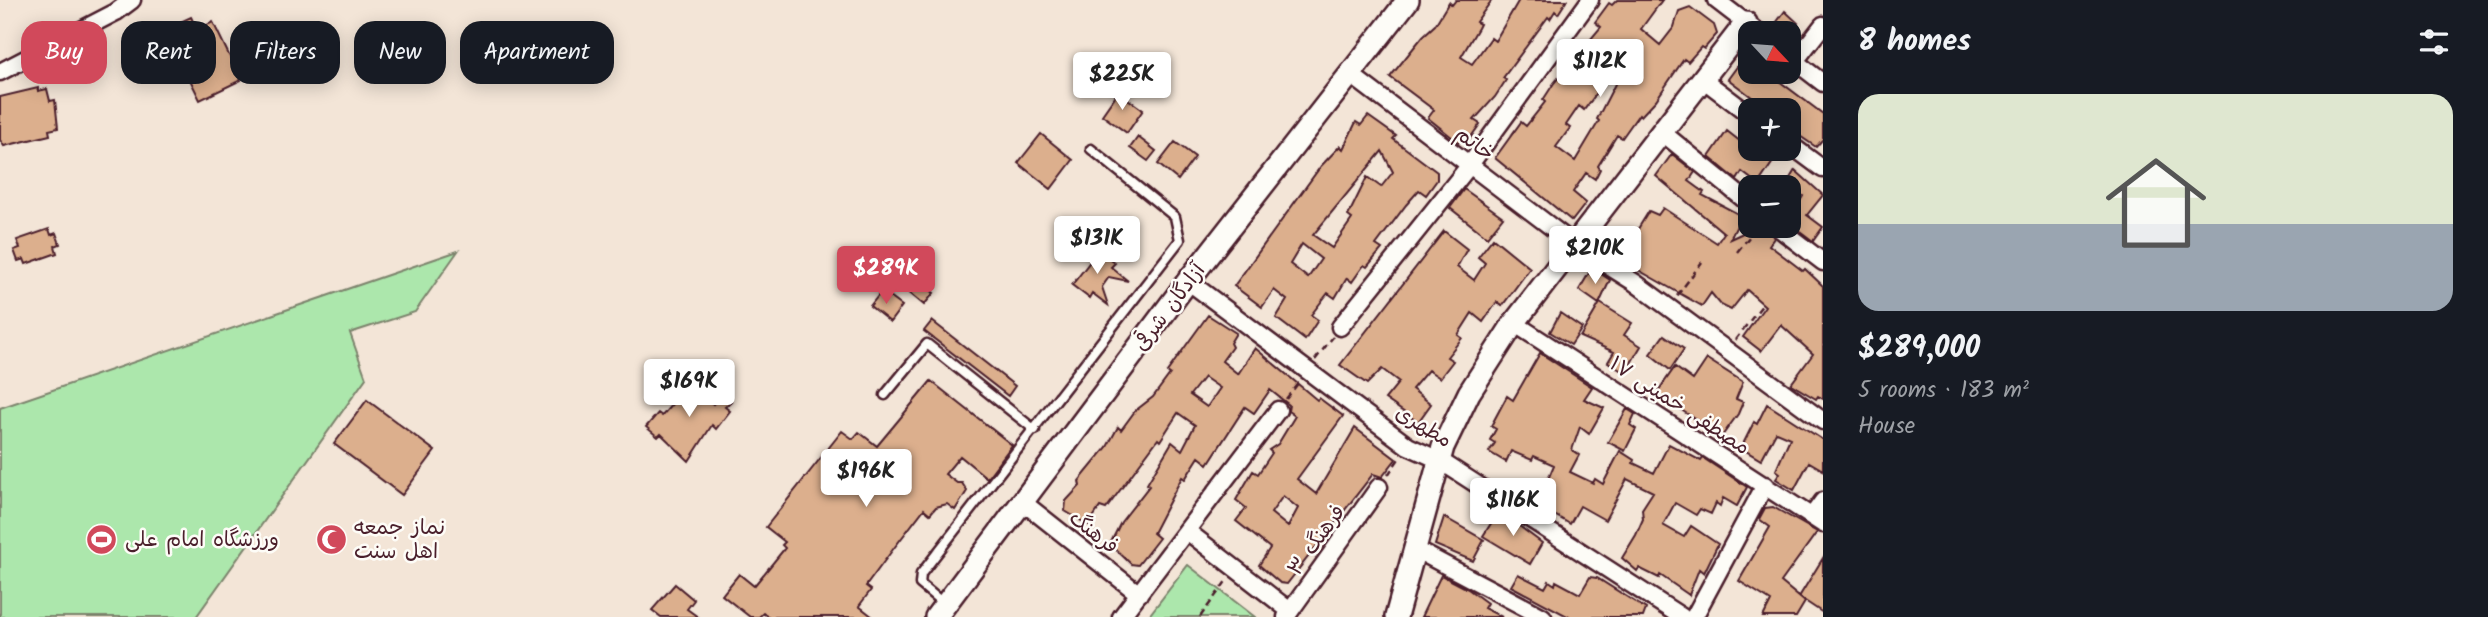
<!DOCTYPE html>
<html lang="en">
<head>
<meta charset="utf-8">
<style>
  :root { --surface:#171b24; --page:#20242c; --text:#f1f3f6; --muted:#9ea1a6; --accent:#d1495b }
  body { margin:0; font-family:Kalam,"Playpen Sans Arabic",sans-serif; background:var(--page); color:var(--text); height:100vh; display:flex; flex-direction:column; font-size:26px; white-space:nowrap }
  * { box-sizing:border-box; margin:0 }
  p { font-size:23px; color:var(--muted) }
  .icon { flex:none; width:38px; height:38px; fill:none; stroke:currentColor; stroke-width:2; stroke-linecap:round; stroke-linejoin:round }
  .map { position:relative; flex:1; overflow:hidden }
  .panel { display:flex; flex-direction:column; background:var(--surface); width:665px }
  .panel>* { flex:none }
  .banner { position:absolute; left:21px; top:21px; width:665px; height:63px; display:flex; gap:14px }
  .needle { width:46px; rotate:116deg }
  .tools { position:absolute; left:1738px; top:21px; display:grid; gap:14px }
  .tools a { display:grid; place-items:center; width:63px; height:63px; border-radius:14px; background:var(--surface); box-shadow:0 4px 18px #0003; font-size:35px }
  .price { position:absolute; translate:-50% -60px; padding:0 16px; border-radius:7px; background:#fff; color:#222; font-size:23px; line-height:46px; filter:drop-shadow(0 2px 4px #0008) }
  .price::after { content:''; position:absolute; left:50%; top:42px; width:21px; height:16px; margin-left:-10px; background:inherit; clip-path:polygon(0 0,100% 0,50% 100%) }
  .price.current { background:var(--accent); color:#fff }
  ul { padding:0; list-style:none }
  li { display:grid; align-content:center; gap:14px; height:371px; padding:0 35px }
  li span { display:grid; place-items:center; height:217px; border-radius:21px; color:#555 }
  li>.icon { margin-inline-start:auto }
  span .icon { width:126px; height:126px; fill:#fffc; stroke-width:1 }
  li b { font-size:30px }
  h2 { display:flex; justify-content:space-between; align-items:center; height:84px; padding:0 35px; font-size:30px }
  .chip { padding:0 24px; border-radius:21px; background:var(--surface); box-shadow:0 4px 18px #0003; font-size:24px; line-height:63px }
  .chip.current { background:var(--accent); color:#fff }
  main { display:flex; flex:1; min-height:0 }
  .map>svg:first-child { display:block }
</style>
</head>
<body>
<main>
<div class="map">
<svg width="1823" height="617" viewBox="0 0 1823 617">
  <rect width="100%" height="100%" fill="#f3e5d7"/>
  <filter id="ink" filterUnits="userSpaceOnUse"><feTurbulence type="fractalNoise" baseFrequency=".0143" numOctaves="2"/><feDisplacementMap in="SourceGraphic" scale="14" xChannelSelector="R" yChannelSelector="G"/><feConvolveMatrix kernelMatrix="1 2 1 2 8 2 1 2 1" color-interpolation-filters="sRGB"/></filter>
  <g filter="url(#ink)">
    <path fill="#ace7ac" stroke="#7b836c" stroke-width="2" d="M 458,251 L 415,312 L 350,333 L 366,378 L 196,617 L 0,617 L 0,408 Z
      M 1188,565 L 1255,617 L 1148,617 Z"/>
    <path fill="#dcaf8d" stroke="#4a1f2b" stroke-width="2" fill-rule="evenodd" d="M 1456,0 L 1492,0 L 1476,22 L 1480,24 L 1478,28 L 1461,57 L 1472,64 L 1491,38 L 1495,41 L 1519,0 L 1567,0 L 1558,14 L 1555,11 L 1550,19 L 1548,17 L 1503,78 L 1506,80 L 1495,97 L 1474,120 L 1480,124 L 1468,141 L 1458,142 L 1428,118 L 1434,110 L 1390,77 L 1423,36 L 1435,25 L 1449,2 L 1452,5 Z
      M 1617,0 L 1662,0 L 1641,29 L 1660,45 L 1674,27 L 1679,11 L 1690,7 L 1714,25 L 1717,34 L 1704,49 L 1701,47 L 1688,62 L 1684,59 L 1656,100 L 1641,116 L 1639,114 L 1622,138 L 1617,135 L 1598,166 L 1600,169 L 1595,179 L 1586,173 L 1573,192 L 1586,203 L 1572,221 L 1495,158 L 1521,122 L 1526,126 L 1545,102 L 1543,100 L 1554,83 L 1601,27 L 1595,22 L 1609,3 L 1612,5 ZM 1609,77 L 1616,82 L 1597,119 L 1599,121 L 1575,161 L 1556,147 L 1570,128 L 1566,125 L 1579,106 L 1584,110 Z
      M 1785,11 L 1798,23 L 1790,33 L 1776,23 Z
      M 191,17 L 197,30 L 213,22 L 241,80 L 200,100 L 165,29 Z
      M 1750,49 L 1750,72 L 1767,72 L 1823,114 L 1823,139 L 1816,147 L 1788,128 L 1788,110 L 1769,110 L 1728,79 Z
      M 38,88 L 38,91 L 47,89 L 50,101 L 55,100 L 58,128 L 49,130 L 50,135 L 4,146 L 0,140 L 0,97 Z
      M 1118,92 L 1143,110 L 1127,133 L 1102,115 Z
      M 1368,116 L 1396,136 L 1393,139 L 1437,172 L 1437,180 L 1426,195 L 1419,190 L 1406,205 L 1376,245 L 1382,249 L 1367,267 L 1364,265 L 1352,282 L 1347,278 L 1335,298 L 1328,293 L 1311,315 L 1318,320 L 1305,340 L 1276,318 L 1287,300 L 1274,290 L 1262,307 L 1234,286 L 1321,166 L 1340,146 L 1343,149 L 1356,122 L 1361,125 ZM 1382,151 L 1393,172 L 1381,187 L 1367,177 L 1348,216 L 1352,219 L 1332,248 L 1313,235 ZM 1302,244 L 1321,259 L 1308,278 L 1290,264 Z
      M 1727,131 L 1750,149 L 1781,150 L 1758,184 L 1742,172 L 1737,180 L 1709,157 Z
      M 1041,134 L 1073,160 L 1051,189 L 1018,163 Z
      M 1138,137 L 1156,151 L 1148,161 L 1130,148 Z
      M 1175,142 L 1195,157 L 1178,180 L 1158,164 Z
      M 1672,154 L 1695,172 L 1689,181 L 1704,192 L 1702,195 L 1742,216 L 1730,239 L 1758,226 L 1766,226 L 1774,238 L 1769,245 L 1803,271 L 1805,269 L 1823,286 L 1823,399 L 1818,396 L 1816,399 L 1791,384 L 1813,354 L 1781,325 L 1761,351 L 1743,337 L 1765,306 L 1747,290 L 1731,310 L 1721,305 L 1711,293 L 1702,306 L 1610,254 L 1624,235 L 1631,240 L 1649,211 L 1658,215 L 1663,208 L 1717,243 L 1724,233 L 1656,176 Z
      M 1795,170 L 1823,195 L 1807,215 L 1823,227 L 1813,241 L 1788,222 L 1803,196 L 1786,185 Z
      M 1464,189 L 1503,217 L 1487,237 L 1450,208 Z
      M 49,229 L 51,235 L 56,233 L 60,244 L 55,246 L 57,253 L 26,264 L 24,259 L 18,261 L 14,250 L 20,248 L 17,240 Z
      M 1444,231 L 1467,249 L 1457,267 L 1474,280 L 1485,263 L 1478,257 L 1493,238 L 1530,268 L 1502,306 L 1497,302 L 1483,322 L 1472,313 L 1458,335 L 1462,338 L 1447,357 L 1453,361 L 1440,378 L 1428,370 L 1412,389 L 1431,404 L 1418,422 L 1385,399 L 1399,382 L 1382,369 L 1367,384 L 1340,365 Z
      M 1099,250 L 1115,263 L 1111,267 L 1128,281 L 1109,277 L 1102,287 L 1108,305 L 1092,293 L 1089,298 L 1072,285 Z
      M 1592,268 L 1610,280 L 1599,304 L 1579,290 Z
      M 916,278 L 934,293 L 924,305 L 906,290 Z
      M 882,291 L 902,306 L 890,322 L 870,306 Z
      M 1600,303 L 1632,323 L 1624,335 L 1641,346 L 1625,373 L 1608,362 L 1614,352 L 1580,337 Z
      M 1560,313 L 1582,328 L 1571,345 L 1550,332 Z
      M 1208,315 L 1236,333 L 1230,343 L 1232,347 L 1222,361 L 1238,374 L 1255,348 L 1317,400 L 1319,398 L 1343,416 L 1297,479 L 1316,494 L 1355,428 L 1396,459 L 1382,477 L 1373,474 L 1287,584 L 1280,583 L 1259,565 L 1270,548 L 1236,521 L 1246,508 L 1236,500 L 1253,471 L 1258,474 L 1272,453 L 1269,450 L 1278,444 L 1295,416 L 1288,411 L 1289,405 L 1270,390 L 1254,413 L 1245,407 L 1208,464 L 1199,457 L 1185,479 L 1182,477 L 1153,533 L 1159,538 L 1138,565 L 1131,564 L 1110,544 L 1121,522 L 1149,486 L 1147,484 L 1172,442 L 1182,450 L 1195,425 L 1178,413 L 1160,441 L 1158,439 L 1106,509 L 1100,507 L 1088,525 L 1065,511 L 1066,501 L 1080,486 L 1079,481 L 1107,447 L 1118,427 L 1121,430 L 1135,411 L 1153,397 L 1170,374 L 1167,372 ZM 1204,377 L 1220,388 L 1207,407 L 1190,395 ZM 1283,496 L 1298,508 L 1288,527 L 1271,513 Z
      M 932,321 L 1015,386 L 1008,396 L 924,331 Z
      M 1664,335 L 1684,349 L 1670,370 L 1650,354 Z
      M 1540,353 L 1592,387 L 1584,399 L 1604,408 L 1589,434 L 1580,427 L 1572,450 L 1579,455 L 1570,472 L 1593,483 L 1595,479 L 1603,484 L 1620,451 L 1634,460 L 1633,463 L 1654,473 L 1669,444 L 1701,461 L 1703,458 L 1747,487 L 1737,506 L 1723,498 L 1720,506 L 1716,503 L 1711,514 L 1700,509 L 1696,515 L 1675,503 L 1663,525 L 1684,537 L 1691,526 L 1718,544 L 1704,573 L 1699,569 L 1689,595 L 1660,575 L 1659,578 L 1639,568 L 1637,571 L 1622,558 L 1636,535 L 1643,519 L 1642,509 L 1653,492 L 1627,479 L 1605,520 L 1580,506 L 1570,524 L 1537,505 L 1554,465 L 1534,456 L 1532,460 L 1511,451 L 1506,462 L 1489,452 L 1495,443 L 1490,440 L 1496,429 L 1491,426 L 1507,396 L 1513,400 Z
      M 1707,359 L 1743,382 L 1736,399 L 1743,402 L 1738,414 L 1722,436 L 1656,394 L 1675,367 L 1693,380 Z
      M 686,379 L 713,404 L 722,394 L 731,401 L 725,407 L 730,411 L 716,429 L 712,425 L 689,461 L 661,434 L 658,437 L 646,427 L 658,413 L 662,416 L 678,397 L 674,393 Z
      M 931,381 L 1012,445 L 987,478 L 960,456 L 945,474 L 957,483 L 962,483 L 967,491 L 955,510 L 947,504 L 936,507 L 930,514 L 924,509 L 894,548 L 866,586 L 871,590 L 859,606 L 873,617 L 768,617 L 763,613 L 759,617 L 750,617 L 722,595 L 739,574 L 754,586 L 785,548 L 782,545 L 785,542 L 766,527 L 842,431 L 853,439 L 859,432 L 877,446 Z
      M 367,400 L 435,451 L 402,495 L 334,444 Z
      M 1767,404 L 1823,440 L 1823,470 L 1809,462 L 1794,490 L 1776,479 L 1780,473 L 1776,470 L 1790,438 L 1776,432 L 1761,460 L 1741,448 L 1754,422 L 1757,424 Z
      M 1627,409 L 1635,414 L 1630,425 L 1636,429 L 1625,451 L 1608,442 Z
      M 1773,507 L 1817,532 L 1781,582 L 1805,602 L 1796,617 L 1763,617 L 1771,601 L 1739,581 L 1770,527 L 1759,519 L 1765,508 Z
      M 1499,511 L 1542,543 L 1530,564 L 1483,536 Z
      M 1444,517 L 1484,540 L 1473,561 L 1435,545 Z
      M 1823,558 L 1823,613 L 1799,597 Z
      M 1518,574 L 1545,588 L 1549,581 L 1555,585 L 1556,581 L 1580,594 L 1590,577 L 1597,578 L 1646,609 L 1643,617 L 1569,617 L 1511,586 Z
      M 1441,575 L 1468,589 L 1487,603 L 1484,608 L 1502,617 L 1421,617 Z
      M 675,584 L 694,600 L 687,609 L 698,617 L 661,617 L 652,610 Z"/>
    <g fill="none" stroke-linecap="round" stroke-linejoin="round">
      <defs>
        <path id="lane" d="M 885,395 L 927,344 L 1035,430
          M 943,603 L 920,584 L 921,574 L 1180,240 L 1175,217 L 1091,149"/>
        <path id="street" d="M 1716,0 L 1759,33
          M 1788,56 L 1823,83
          M 1795,61 L 1823,25
          M 0,72 L 116,12 L 132,0
          M 1350,74 L 1575,245 L 1634,282 L 1823,421
          M 1704,80 L 1750,115
          M 1663,133 L 1750,204
          M 1788,143 L 1823,169
          M 1776,226 L 1823,262
          M 1188,281 L 1408,446 L 1439,460 L 1682,617
          M 1514,323 L 1823,524
          M 1340,327 L 1469,166 L 1590,0
          M 1024,503 L 1139,594
          M 1812,516 L 1823,501
          M 1187,531 L 1290,611
          M 1413,548 L 1543,617
          M 1121,617 L 1278,410
          M 1286,617 L 1379,487
          M 1694,617 L 1765,485"/>
        <path id="secondary" d="M 936,617 L 1188,281 L 1408,0
          M 1396,617 L 1443,447 L 1469,393 L 1514,323 L 1746,23"/>
      </defs>
      <use href="#lane" stroke="#4a1f2b" stroke-width="13"/>
      <use href="#street" stroke="#4a1f2b" stroke-width="21"/>
      <use href="#secondary" stroke="#4a1f2b" stroke-width="26"/>
      <path stroke="#4a1f2b" stroke-width="2.5" stroke-dasharray="7 5" stroke-linecap="butt" d="M 1737,252 L 1758,226
        M 1677,296 L 1702,262
        M 1735,340 L 1763,304
        M 1315,360 L 1333,337
        M 1286,399 L 1299,382
        M 1388,475 L 1400,457
        M 1200,617 L 1227,580"/>
      <use href="#lane" stroke="#fdfcf7" stroke-width="8"/>
      <use href="#street" stroke="#fdfcf7" stroke-width="16"/>
      <use href="#secondary" stroke="#fdfcf7" stroke-width="21"/>
    </g>
  </g>
  <defs>
    <symbol id="stadium-disc" viewBox="-11 -11 22 22"><circle r="9.5" fill="#d1495b" stroke="#fdfcf7"/><path d="M0-5a6.5 5 0 1 0 0 10a6.5 5 0 1 0 0-10ZM-3.5-1.8h7v3.6h-7Z" fill="#fff"/></symbol>
    <symbol id="mosque-disc" viewBox="-11 -11 22 22"><circle r="9.5" fill="#d1495b" stroke="#fdfcf7"/><path d="M3.5-4.9A6 6 0 1 0 3.5 4.9A5 5 0 1 1 3.5-4.9Z" fill="#fff"/></symbol>
  </defs>
  <g fill-rule="evenodd">
    <use href="#stadium-disc" x="84" y="522" width="35" height="35"/>
    <use href="#mosque-disc" x="314" y="522" width="35" height="35"/>
  </g>
  <g text-anchor="middle" stroke-width="5" stroke-linejoin="round" paint-order="stroke">
    <g font-size="21" fill="#4a1f2b" stroke="#fdfcf7">
      <text transform="translate(1475 143) rotate(37)" y="7">خاتم</text>
      <text transform="translate(1169 307) rotate(-53)" y="7">آزادگان شرقی</text>
      <text transform="translate(1680 405) rotate(33)" y="7">مصطفی خمینی ۱۷</text>
      <text transform="translate(1424 426) rotate(31)" y="7">مطهری</text>
      <text transform="translate(1094 532) rotate(38)" y="7">فرهنگ</text>
      <text transform="translate(1316 540) rotate(-54)" y="7">فرهنگ ۳</text>
    </g>
    <g font-size="21" fill="#4a1f2b" stroke="#fdfcf7" text-anchor="start">
      <text x="354" y="534">نماز جمعه<tspan x="354" dy="24">اهل سنت</tspan></text>
      <text x="125" y="546">ورزشگاه امام علی</text>
    </g>
  </g>
</svg>
<div class="tools">
<a><svg class="needle" viewBox="-14 -14 28 28"><path d="M0-13l5 13h-10z" fill="#e53935"/><path d="M0 13l5-13h-10z" fill="#9ea1a6"/></svg></a>
<a>+</a>
<a>−</a>
</div>
<b class="price" style="left:1600px;top:99px">$112K</b>
<b class="price" style="left:1122px;top:112px">$225K</b>
<b class="price" style="left:1097px;top:276px">$131K</b>
<b class="price" style="left:1595px;top:286px">$210K</b>
<b class="price current" style="left:886px;top:306px">$289K</b>
<b class="price" style="left:689px;top:419px">$169K</b>
<b class="price" style="left:866px;top:509px">$196K</b>
<b class="price" style="left:1513px;top:538px">$116K</b>
<div class="banner">
<a class="chip current">Buy</a>
<a class="chip">Rent</a>
<a class="chip">Filters</a>
<a class="chip">New</a>
<a class="chip">Apartment</a>
</div>
</div>
<section class="panel">
<h2>8 homes<svg class="icon" aria-label="filters" viewBox="0 0 24 24"><path d="M4 7h16M4 17h16"/><circle cx="9" cy="7" r="2"/><circle cx="15" cy="17" r="2"/></svg></h2>
<ul>
<li><span style="background:linear-gradient(#dfe7d0 60%,#9aa5b1 0)"><svg class="icon" aria-label="home" viewBox="0 0 24 24"><path d="M3 11l9-7 9 7M6 9v11h12V9"/></svg></span><div><b>$289,000</b><p>5 rooms · 183 m²</p><p>House</p></div></li>
</ul>
</section>
</main>
</body>
</html>
